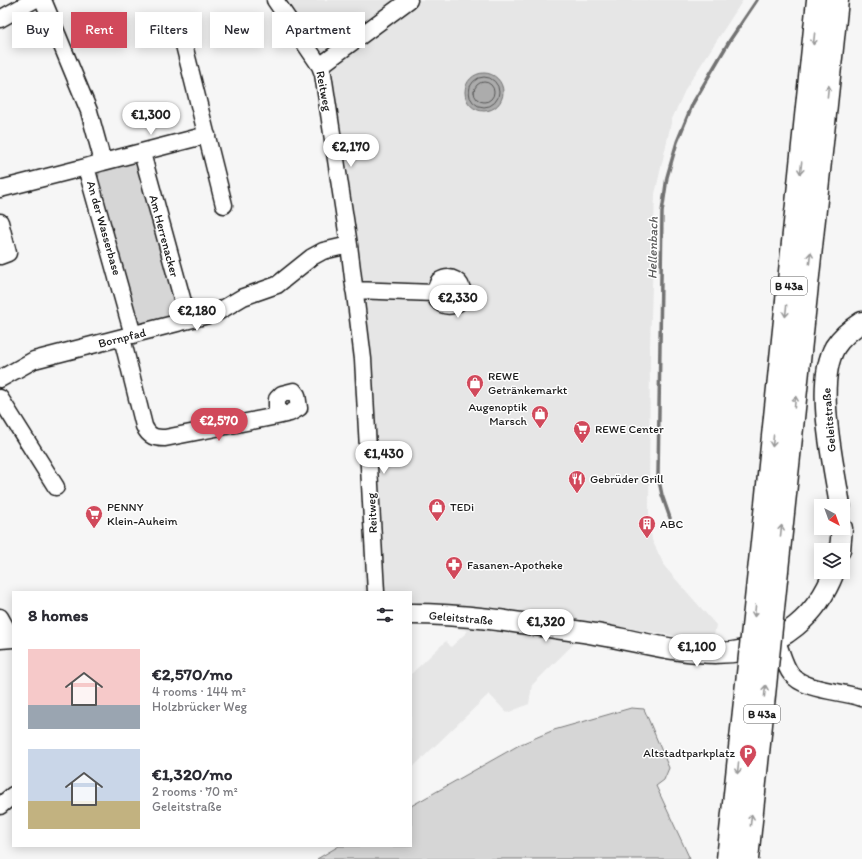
<!DOCTYPE html>
<html lang="en">
<head>
<meta charset="utf-8">
<style>
  :root { --surface:#fff; --page:#f2f2f3; --text:#2b2b33; --muted:#7c7c81; --accent:#d1495b }
  body { margin:0; font-family:Itim,sans-serif; background:var(--page); color:var(--text); height:100vh; display:flex; flex-direction:column; font-size:15px; white-space:nowrap }
  * { box-sizing:border-box; margin:0 }
  p { font-size:13px; color:var(--muted) }
  .icon { flex:none; width:22px; height:22px; fill:none; stroke:currentColor; stroke-width:2; stroke-linecap:round; stroke-linejoin:round }
  .map { position:relative; flex:1; overflow:hidden }
  .drawer { position:absolute; left:12px; top:591px; width:400px; height:256px; display:flex; flex-direction:column; background:var(--surface); border-radius:0px; box-shadow:0 2px 10px #0003 }
  .drawer>* { flex:none }
  .hud { position:absolute; left:12px; top:12px; width:400px; height:36px; display:flex; gap:8px }
  .needle { width:26px; rotate:139deg }
  .buttons { position:absolute; left:814px; top:499px; display:grid; gap:8px }
  .buttons a { display:grid; place-items:center; width:36px; height:36px; border-radius:0px; background:var(--surface); box-shadow:0 2px 10px #0003; font-size:20px }
  .price { position:absolute; translate:-50% -34px; padding:0 9px; border-radius:14px; background:#fff; color:#222; font-size:13px; line-height:26px; filter:drop-shadow(0 1px 2px #0008) }
  .price::after { content:''; position:absolute; left:50%; top:24px; width:12px; height:9px; margin-left:-6px; background:inherit; clip-path:polygon(0 0,100% 0,50% 100%) }
  .price.selected { background:var(--accent); color:#fff }
  ul { padding:0; list-style:none }
  li { display:flex; align-items:center; gap:12px; height:100px; padding:0 16px }
  li span { display:grid; place-items:center; flex:none; width:112px; height:80px; border-radius:0px; color:#555 }
  li>.icon { margin-inline-start:auto }
  span .icon { width:48px; height:48px; fill:#fffc; stroke-width:1 }
  li b { font-size:17px }
  h2 { display:flex; justify-content:space-between; align-items:center; height:48px; padding:0 16px; font-size:17px }
  .pill { padding:0 14px; border-radius:0px; background:var(--surface); box-shadow:0 2px 10px #0003; font-size:14px; line-height:36px }
  .pill.selected { background:var(--accent); color:#fff }
  .map>svg:first-child { display:block }
</style>
</head>
<body>
<div class="map">
<svg width="862" height="859" viewBox="0 0 862 859">
  <rect width="100%" height="100%" fill="#f6f6f6"/>
  <filter id="ink" filterUnits="userSpaceOnUse"><feTurbulence type="fractalNoise" baseFrequency=".025" numOctaves="2"/><feDisplacementMap in="SourceGraphic" scale="8" xChannelSelector="R" yChannelSelector="G"/><feConvolveMatrix kernelMatrix="1 2 1 2 8 2 1 2 1" color-interpolation-filters="sRGB"/></filter>
  <g filter="url(#ink)">
    <path fill="#e6e6e6" d="M 266,0 L 743,0 L 686,88 L 672,119 L 655,194 L 650,347 L 649,515 L 652,540 L 665,567 L 716,625 L 713,642 L 595,623 L 532,685 L 529,704 L 507,713 L 489,694 L 411,769 L 411,674 L 446,641 L 451,647 L 468,631 L 431,622 L 411,622 L 411,592 L 364,592 L 361,488 L 353,359 L 320,91 L 311,66 Z"/>
    <path fill="#d6d6d6" stroke="#797979" d="M 134,162 L 140,169 L 175,306 C 173,319 147,328 136,320 L 98,179 L 99,173 L 103,169 Z
      M 631,708 L 644,709 L 669,768 L 664,780 L 656,786 L 690,859 L 317,859 L 339,846 L 411,846 L 411,806 L 521,744 L 554,730 Z"/>
    <path fill="#acacac" stroke="#727272" d="M465 92a19 19 0 1 1 38 0a19 19 0 1 1-38 0Z"/>
    <g fill="none" stroke-linecap="round" stroke-linejoin="round">
      <path stroke="#565656" stroke-width="1" d="M469 92a15 15 0 1 1 30 0a15 15 0 1 1-30 0Z
        M474 92a10 10 0 1 1 20 0a10 10 0 1 1-20 0Z"/>
      <path stroke="#727272" stroke-width="3.5" d="M 670,518 L 662,495 L 658,476 L 662,212 L 667,177 L 677,142 L 693,103 L 730,40 L 757,0"/>
      <defs>
        <path id="minor" d="M 43,0 L 89,111 L 103,162 L 86,167 L 133,335
          M 275,0 L 320,66 L 323,74 L 349,245 L 363,359 L 376,592
          M 0,19 L 34,0
          M 184,45 L 224,205
          M 320,66 L 409,0
          M 142,153 L 188,320
          M 103,162 L 207,135
          M 0,189 L 86,167
          M 0,222 L 8,253 L 0,256
          M 354,290 L 434,293 C 437,304 446,309 458,303 L 463,294 C 462,281 451,274 439,281 L 434,293
          M 122,338 L 144,426 C 149,437 155,438 165,438 L 277,416 L 290,413 L 299,408 L 297,395 L 294,391 L 282,394 L 277,399 L 277,416
          M 0,379 L 34,360 L 216,313 L 243,297 L 277,285 L 312,257 L 323,251 L 349,245
          M 0,398 L 56,487
          M 0,617 L 11,637
          M 776,639 C 781,650 784,665 791,674 C 804,691 843,691 862,698
          M 0,806 L 13,795"/>
        <path id="major" d="M 840,506 C 834,465 814,384 835,347 C 842,336 851,329 862,322
          M 840,550 L 842,528
          M 411,614 C 472,614 534,625 595,634 C 661,644 737,675 796,626 C 813,612 826,593 834,572
          M 0,638 L 13,637"/>
        <path id="highway" d="M 777,570 L 837,0
          M 759,572 L 818,0"/>
      </defs>
      <use href="#minor" stroke="#1c1c1c" stroke-width="19"/>
      <use href="#major" stroke="#1c1c1c" stroke-width="23"/>
      <use href="#highway" stroke="#1c1c1c" stroke-width="25"/>
      <use href="#minor" stroke="#fff" stroke-width="16"/>
      <use href="#major" stroke="#fff" stroke-width="20"/>
      <use href="#highway" stroke="#fff" stroke-width="22"/>
      <defs>
        <path id="highway-bridge" d="M 728,859 L 759,572
          M 747,859 L 777,570"/>
      </defs>
      <use href="#highway-bridge" stroke="#1c1c1c" stroke-width="25" stroke-linecap="butt"/>
      <use href="#highway-bridge" stroke="#fff" stroke-width="22"/>
    </g>
    <defs><path id="oneway-shaft" d="M-6 0H5M1.5-3L5.5 0L1.5 3" fill="none" stroke-width="1.6" stroke-linecap="round" stroke-linejoin="round"/></defs>
    <g stroke="#999">
      <use href="#oneway-shaft" transform="translate(814 39) rotate(96)"/>
      <use href="#oneway-shaft" transform="translate(828 91) rotate(-84)"/>
      <use href="#oneway-shaft" transform="translate(801 168) rotate(96)"/>
      <use href="#oneway-shaft" transform="translate(810 258) rotate(-84)"/>
      <use href="#oneway-shaft" transform="translate(786 311) rotate(96)"/>
      <use href="#oneway-shaft" transform="translate(795 402) rotate(-84)"/>
      <use href="#oneway-shaft" transform="translate(773 441) rotate(96)"/>
      <use href="#oneway-shaft" transform="translate(781 531) rotate(-84)"/>
      <use href="#oneway-shaft" transform="translate(755 611) rotate(96)"/>
      <use href="#oneway-shaft" transform="translate(765 691) rotate(-84)"/>
      <use href="#oneway-shaft" transform="translate(738 768) rotate(96)"/>
      <use href="#oneway-shaft" transform="translate(751 820) rotate(-84)"/>
    </g>
  </g>
  <defs>
    <symbol id="shop-pin" viewBox="-11 -11 22 30"><path d="M0 17L-7.5 6A9.5 9.5 0 1 1 7.5 6Z" fill="#d1495b" stroke="#fff"/><path d="M-5-2.5h2.3a2.7 3.5 0 0 1 5.4 0H5L5.5 6h-11ZM-1.5-2.5h3a1.5 2.3 0 0 0-3 0Z" fill="#fff"/></symbol>
    <symbol id="supermarket-pin" viewBox="-11 -11 22 30"><path d="M0 17L-7.5 6A9.5 9.5 0 1 1 7.5 6Z" fill="#d1495b" stroke="#fff"/><path d="M-6-5.5h2.5l.6 2H6L4.5 2H-2.5L-4.4-4H-6ZM-1.5 3.2a1.3 1.3 0 1 0 .1 0ZM3 3.2a1.3 1.3 0 1 0 .1 0Z" fill="#fff"/></symbol>
    <symbol id="restaurant-pin" viewBox="-11 -11 22 30"><path d="M0 17L-7.5 6A9.5 9.5 0 1 1 7.5 6Z" fill="#d1495b" stroke="#fff"/><path d="M-5-6h1v4h1v-4h1v4h1v-4h1v5L-1.5 .5V6h-2V.5L-5-1ZM5-6V6H3V1.5H1.5Q1.5-4 5-6Z" fill="#fff"/></symbol>
    <symbol id="building-pin" viewBox="-11 -11 22 30"><path d="M0 17L-7.5 6A9.5 9.5 0 1 1 7.5 6Z" fill="#d1495b" stroke="#fff"/><path d="M-4-6H4V6H1V3H-1V6H-4ZM-2.5-4.3h1.7v1.8h-1.7ZM.8-4.3h1.7v1.8H.8ZM-2.5-1h1.7V.8h-1.7ZM.8-1h1.7V.8H.8Z" fill="#fff"/></symbol>
    <symbol id="pharmacy-pin" viewBox="-11 -11 22 30"><path d="M0 17L-7.5 6A9.5 9.5 0 1 1 7.5 6Z" fill="#d1495b" stroke="#fff"/><path d="M-2-6h4v4h4v4h-4v4h-4v-4h-4v-4h4Z" fill="#fff"/></symbol>
    <symbol id="parking-pin" viewBox="-11 -11 22 30"><path d="M0 17L-7.5 6A9.5 9.5 0 1 1 7.5 6Z" fill="#d1495b" stroke="#fff"/><path d="M-3.5-5.5H1a3.5 3.5 0 0 1 0 7H-1V5.5H-3.5ZM-1-3.4V-.6H.8a1.4 1.4 0 0 0 0-2.8Z" fill="#fff"/></symbol>
  </defs>
  <g fill-rule="evenodd">
    <use href="#shop-pin" x="465" y="373" width="20" height="27"/>
    <use href="#shop-pin" x="530" y="404" width="20" height="27"/>
    <use href="#supermarket-pin" x="572" y="419" width="20" height="27"/>
    <use href="#restaurant-pin" x="567" y="469" width="20" height="27"/>
    <use href="#shop-pin" x="427" y="497" width="20" height="27"/>
    <use href="#supermarket-pin" x="84" y="504" width="20" height="27"/>
    <use href="#building-pin" x="637" y="514" width="20" height="27"/>
    <use href="#pharmacy-pin" x="444" y="555" width="20" height="27"/>
    <use href="#parking-pin" x="738" y="743" width="20" height="27"/>
  </g>
  <g text-anchor="middle" stroke-width="3" stroke-linejoin="round" paint-order="stroke">
    <g fill="#fff" stroke="#606060" stroke-width="1">
      <rect x="771" y="277" width="36" height="18" rx="3"/>
      <rect x="744" y="705" width="36" height="18" rx="3"/>
    </g>
    <g font-size="11" font-weight="bold" fill="#1c1c1c">
      <text x="789" y="290">B 43a</text>
      <text x="762" y="718">B 43a</text>
    </g>
    <g font-size="12" fill="#1c1c1c" stroke="#fff">
      <text transform="translate(324 91) rotate(79)" y="4">Reitweg</text>
      <text transform="translate(104 228) rotate(74)" y="4">An der Wasserbase</text>
      <text transform="translate(164 236) rotate(75)" y="4">Am Herrenacker</text>
      <text transform="translate(122 338) rotate(-14)" y="4">Bornpfad</text>
      <text transform="translate(829 420) rotate(-95)" y="4">Geleitstraße</text>
      <text transform="translate(372 513) rotate(-93)" y="4">Reitweg</text>
      <text transform="translate(461 618) rotate(5)" y="4">Geleitstraße</text>
    </g>
    <g font-size="12" fill="#1c1c1c" stroke="#fff" text-anchor="start">
      <text x="488" y="380">REWE<tspan x="488" dy="14">Getränkemarkt</tspan></text>
      <text x="527" y="411" text-anchor="end">Augenoptik<tspan x="527" dy="14">Marsch</tspan></text>
      <text x="595" y="433">REWE Center</text>
      <text x="590" y="483">Gebrüder Grill</text>
      <text x="107" y="511">PENNY<tspan x="107" dy="14">Klein-Auheim</tspan></text>
      <text x="450" y="511">TEDi</text>
      <text x="660" y="528">ABC</text>
      <text x="467" y="569">Fasanen-Apotheke</text>
      <text x="735" y="757" text-anchor="end">Altstadtparkplatz</text>
    </g>
    <g font-size="13" font-style="italic" fill="#5d5d5d" stroke="#fff">
      <text transform="translate(652 248) rotate(-89)" y="5">Hellenbach</text>
    </g>
  </g>
</svg>
<div class="buttons">
<a><svg class="needle" viewBox="-14 -14 28 28"><path d="M0-13l5 13h-10z" fill="#e53935"/><path d="M0 13l5-13h-10z" fill="#7c7c81"/></svg></a>
<a><svg class="icon" aria-label="layers" viewBox="0 0 24 24"><path d="M12 4l9 5-9 5-9-5zM3 14l9 5 9-5"/></svg></a>
</div>
<b class="price" style="left:151px;top:136px">€1,300</b>
<b class="price" style="left:351px;top:168px">€2,170</b>
<b class="price" style="left:458px;top:319px">€2,330</b>
<b class="price" style="left:197px;top:332px">€2,180</b>
<b class="price selected" style="left:219px;top:442px">€2,570</b>
<b class="price" style="left:384px;top:475px">€1,430</b>
<b class="price" style="left:546px;top:643px">€1,320</b>
<b class="price" style="left:697px;top:668px">€1,100</b>
<div class="hud">
<a class="pill">Buy</a>
<a class="pill selected">Rent</a>
<a class="pill">Filters</a>
<a class="pill">New</a>
<a class="pill">Apartment</a>
</div>
<section class="drawer">
<h2>8 homes<svg class="icon" aria-label="filters" viewBox="0 0 24 24"><path d="M4 7h16M4 17h16"/><circle cx="9" cy="7" r="2"/><circle cx="15" cy="17" r="2"/></svg></h2>
<ul>
<li><span style="background:linear-gradient(#f6c9c9 70%,#9aa5b1 0)"><svg class="icon" aria-label="home" viewBox="0 0 24 24"><path d="M3 11l9-7 9 7M6 9v11h12V9"/></svg></span><div><b>€2,570/mo</b><p>4 rooms · 144 m²</p><p>Holzbrücker Weg</p></div></li>
<li><span style="background:linear-gradient(#c9d6e8 65%,#c2b280 0)"><svg class="icon" aria-label="home" viewBox="0 0 24 24"><path d="M3 11l9-7 9 7M6 9v11h12V9"/></svg></span><div><b>€1,320/mo</b><p>2 rooms · 70 m²</p><p>Geleitstraße</p></div></li>
</ul>
</section>
</div>
</body>
</html>
